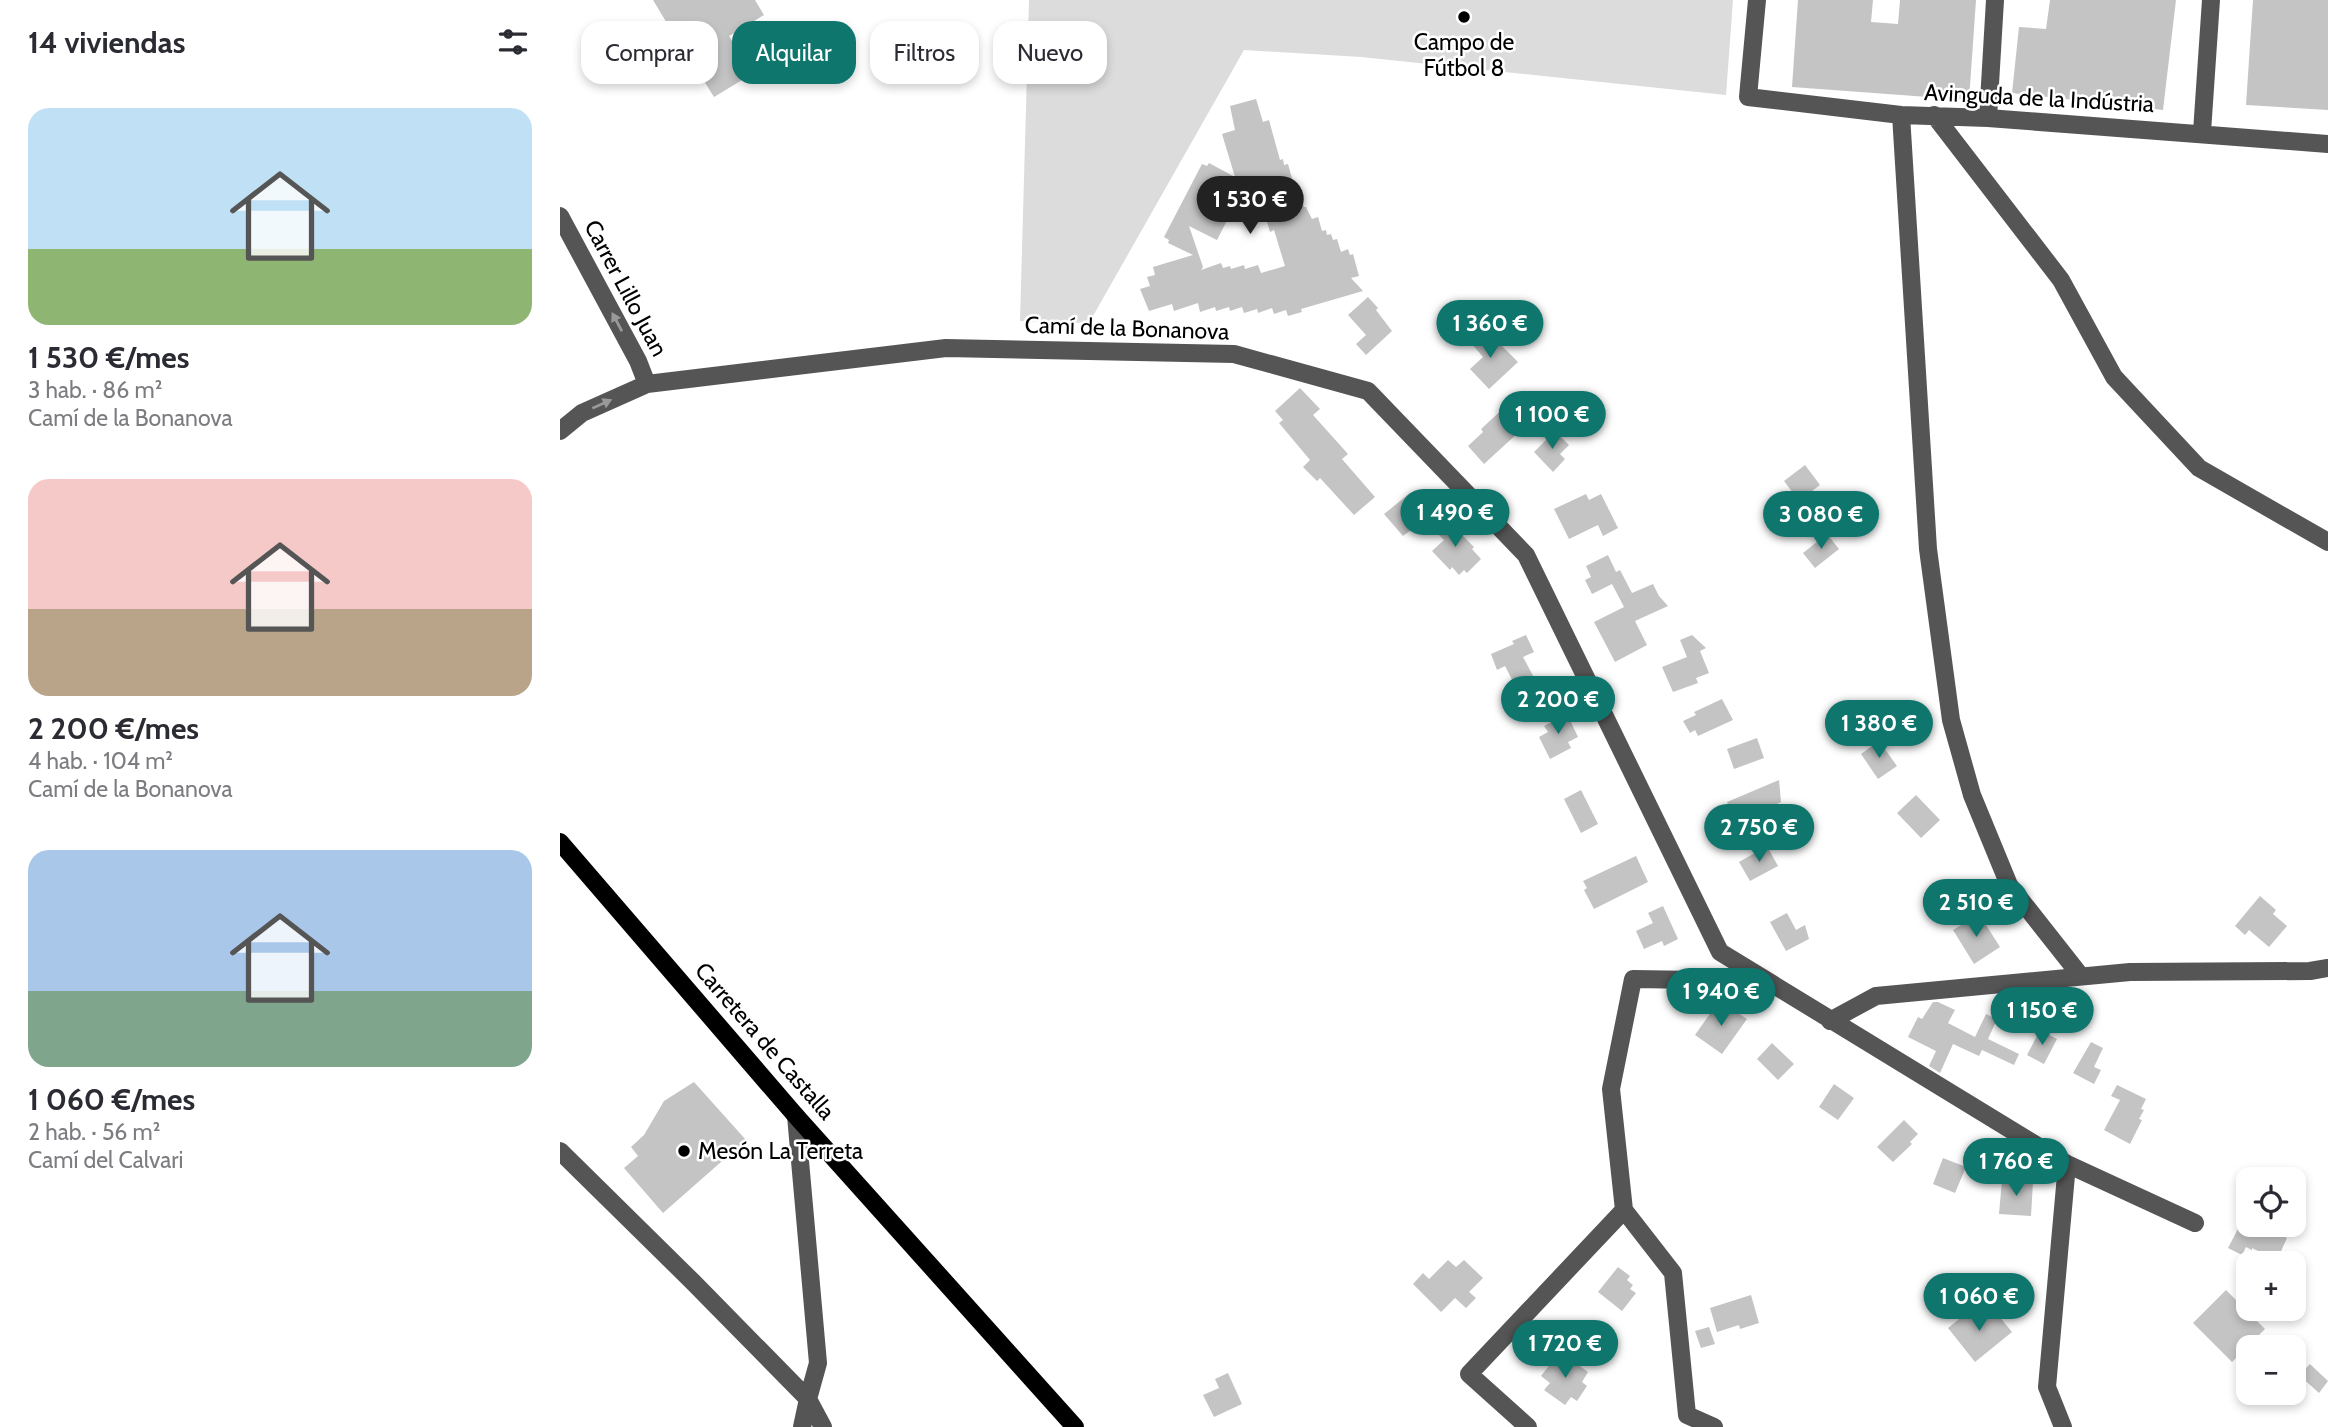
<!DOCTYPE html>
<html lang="es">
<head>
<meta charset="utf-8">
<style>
  :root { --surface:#fff; --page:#f7f7f7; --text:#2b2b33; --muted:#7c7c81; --accent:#0f766e }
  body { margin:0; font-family:Cabin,sans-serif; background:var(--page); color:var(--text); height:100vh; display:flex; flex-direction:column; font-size:26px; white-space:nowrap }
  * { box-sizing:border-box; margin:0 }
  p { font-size:23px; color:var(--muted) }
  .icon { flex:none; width:38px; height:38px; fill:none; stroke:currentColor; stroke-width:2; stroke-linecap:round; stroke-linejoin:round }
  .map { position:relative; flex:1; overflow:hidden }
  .drawer { display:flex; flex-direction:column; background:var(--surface); width:560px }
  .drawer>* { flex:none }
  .hud { position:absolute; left:21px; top:21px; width:665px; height:63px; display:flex; gap:14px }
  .fabs { position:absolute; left:1676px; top:1167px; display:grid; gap:14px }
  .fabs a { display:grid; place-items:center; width:70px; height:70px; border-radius:14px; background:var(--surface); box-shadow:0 4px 10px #0003; font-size:35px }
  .price { position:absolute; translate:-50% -60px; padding:0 16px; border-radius:24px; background:var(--accent); color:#fff; font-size:23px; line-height:46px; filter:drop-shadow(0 2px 4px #0008) }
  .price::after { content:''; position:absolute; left:50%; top:42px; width:21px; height:16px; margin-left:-10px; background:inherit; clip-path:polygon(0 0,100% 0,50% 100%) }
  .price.on { background:#222; color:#fff }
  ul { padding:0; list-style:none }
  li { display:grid; align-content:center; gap:14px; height:371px; padding:0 28px }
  li span { display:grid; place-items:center; height:217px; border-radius:21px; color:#555 }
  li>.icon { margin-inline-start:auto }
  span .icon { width:126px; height:126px; fill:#fffc; stroke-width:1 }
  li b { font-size:30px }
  h2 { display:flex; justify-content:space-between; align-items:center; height:84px; padding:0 28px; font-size:30px }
  .pill { padding:0 24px; border-radius:21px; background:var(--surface); box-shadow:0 4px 10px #0003; font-size:24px; line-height:63px }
  .pill.on { background:var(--accent); color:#fff }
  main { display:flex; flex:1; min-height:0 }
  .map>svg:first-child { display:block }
</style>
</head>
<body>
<main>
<section class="drawer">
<h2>14 viviendas<svg class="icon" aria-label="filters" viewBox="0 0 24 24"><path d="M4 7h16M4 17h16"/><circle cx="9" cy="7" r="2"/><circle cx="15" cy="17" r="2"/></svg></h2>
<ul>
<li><span style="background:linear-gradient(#bfe0f5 65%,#8fb573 0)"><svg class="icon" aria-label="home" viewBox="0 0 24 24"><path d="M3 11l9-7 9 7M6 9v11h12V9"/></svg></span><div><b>1 530 €/mes</b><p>3 hab. · 86 m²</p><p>Camí de la Bonanova</p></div></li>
<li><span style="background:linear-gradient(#f6c9c9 60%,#b9a48a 0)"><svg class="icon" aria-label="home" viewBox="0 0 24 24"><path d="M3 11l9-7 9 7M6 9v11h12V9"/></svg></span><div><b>2 200 €/mes</b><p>4 hab. · 104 m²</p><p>Camí de la Bonanova</p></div></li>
<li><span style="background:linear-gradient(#a9c7e8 65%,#7fa58c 0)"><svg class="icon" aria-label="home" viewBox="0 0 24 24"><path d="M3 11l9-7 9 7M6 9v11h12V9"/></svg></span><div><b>1 060 €/mes</b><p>2 hab. · 56 m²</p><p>Camí del Calvari</p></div></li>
</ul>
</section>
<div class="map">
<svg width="1768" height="1427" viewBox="0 0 1768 1427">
  <rect width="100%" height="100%" fill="#fff"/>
  <path fill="#dcdcdc" d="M 469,0 L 1173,0 L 1166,95 L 801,57 L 684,50 L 529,323 L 460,321 Z"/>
  <path fill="#c4c4c4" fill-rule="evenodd" d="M 93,0 L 195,0 L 204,15 L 169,36 L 192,74 L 154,97 L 129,57 L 123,60 L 103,28 L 108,25 Z
    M 1238,0 L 1313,0 L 1311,22 L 1338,24 L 1340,0 L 1416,0 L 1409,100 L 1232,87 Z
    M 1490,0 L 1616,0 L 1603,110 L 1452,93 L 1459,27 L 1486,29 Z
    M 1693,0 L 1768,0 L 1768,110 L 1686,105 Z
    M 696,99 L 703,122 L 709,120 L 720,160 L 723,159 L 724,165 L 728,164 L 735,189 L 738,188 L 744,207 L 746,207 L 752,219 L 758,217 L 762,231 L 766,230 L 767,235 L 771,234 L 773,240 L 777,239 L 781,252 L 788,249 L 790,255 L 793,254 L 799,276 L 791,278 L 803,291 L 741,309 L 742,312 L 728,316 L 726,310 L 714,314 L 712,308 L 698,313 L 697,309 L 684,313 L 682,307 L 670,311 L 669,307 L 656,311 L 655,307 L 640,312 L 638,303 L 614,311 L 612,304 L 589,311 L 580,289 L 590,286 L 587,277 L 595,275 L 593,267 L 633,255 L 608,243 L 609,240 L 604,237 L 642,164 L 647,166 L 649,163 L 675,177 L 662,134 L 675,130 L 670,106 ZM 699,194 L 710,232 L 714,230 L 725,266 L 701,273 L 698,265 L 685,269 L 684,265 L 671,269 L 670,266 L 663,268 L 661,263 L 641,270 L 643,267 L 629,226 L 657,240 L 677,201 Z
    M 808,297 L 818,308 L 816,310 L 832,331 L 806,355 L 796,344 L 806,335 L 788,315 Z
    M 913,329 L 932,348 L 938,342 L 958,362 L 929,389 L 910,369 L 923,357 L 905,336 Z
    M 740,388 L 760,409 L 753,415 L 788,454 L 782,459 L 815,497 L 794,515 L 760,478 L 757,481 L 743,467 L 750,460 L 719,423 L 723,420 L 715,411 Z
    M 946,406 L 956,418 L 952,422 L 960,431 L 924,464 L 908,446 L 923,432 L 921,429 Z
    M 995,431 L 1009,445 L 1000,454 L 1005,459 L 993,472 L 974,452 Z
    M 1245,465 L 1260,485 L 1239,501 L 1224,481 Z
    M 850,493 L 870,516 L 843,536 L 824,514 Z
    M 1026,494 L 1029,500 L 1041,494 L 1058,528 L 1043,536 L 1038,525 L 1009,539 L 994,509 Z
    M 882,519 L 894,530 L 896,529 L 914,547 L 912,549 L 921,559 L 907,573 L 904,570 L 899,575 L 892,567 L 890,570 L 872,551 L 884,540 L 873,529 Z
    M 1267,534 L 1279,549 L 1255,568 L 1243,553 Z
    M 1048,555 L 1056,572 L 1060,570 L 1072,593 L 1093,584 L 1099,596 L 1108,606 L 1075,621 L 1087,645 L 1055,662 L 1034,622 L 1064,607 L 1052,584 L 1032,594 L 1025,580 L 1031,577 L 1026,566 Z
    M 966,635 L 974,652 L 963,657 L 978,685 L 960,695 L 945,666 L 937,670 L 931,654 L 954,644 L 952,641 Z
    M 1132,635 L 1146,648 L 1140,651 L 1149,673 L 1136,678 L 1138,683 L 1113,692 L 1102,667 L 1127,657 L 1120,640 Z
    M 1162,699 L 1173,720 L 1138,736 L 1135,730 L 1130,733 L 1123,721 L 1136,715 L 1134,712 Z
    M 1007,714 L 1018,737 L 1008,742 L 1011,748 L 990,759 L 979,737 L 988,732 L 984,726 Z
    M 1197,738 L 1204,758 L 1174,769 L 1167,749 Z
    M 1319,741 L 1337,766 L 1318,779 L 1301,754 Z
    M 1219,780 L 1221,802 L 1176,823 L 1167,802 Z
    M 1021,790 L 1038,824 L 1021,833 L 1004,799 Z
    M 1356,795 L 1380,820 L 1361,838 L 1337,813 Z
    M 1207,846 L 1218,866 L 1190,881 L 1179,862 Z
    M 1076,856 L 1088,882 L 1034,909 L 1024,890 L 1027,888 L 1023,881 Z
    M 1700,896 L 1716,910 L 1713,914 L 1727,926 L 1709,947 L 1689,930 L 1685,935 L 1675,926 Z
    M 1103,906 L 1118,939 L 1104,946 L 1102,941 L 1084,949 L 1076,931 L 1093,923 L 1088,913 Z
    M 1227,913 L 1236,930 L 1245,925 L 1249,939 L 1226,951 L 1210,922 Z
    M 1419,914 L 1440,947 L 1414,964 L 1393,930 Z
    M 1373,1002 L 1378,1002 L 1395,1010 L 1388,1023 L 1415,1037 L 1426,1014 L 1437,1019 L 1428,1039 L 1459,1054 L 1454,1065 L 1422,1050 L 1419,1056 L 1393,1044 L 1380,1073 L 1369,1066 L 1376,1051 L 1348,1037 L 1358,1017 L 1362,1019 Z
    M 1166,1005 L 1187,1019 L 1162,1054 L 1135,1035 L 1154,1008 L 1161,1012 Z
    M 1480,1030 L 1497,1039 L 1484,1064 L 1467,1055 Z
    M 1531,1042 L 1543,1048 L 1534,1067 L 1541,1070 L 1534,1084 L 1513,1073 Z
    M 1212,1043 L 1234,1064 L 1218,1080 L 1197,1059 Z
    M 134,1082 L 186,1140 L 103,1213 L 64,1168 L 78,1156 L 71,1147 L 84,1135 L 104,1101 Z
    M 1274,1084 L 1294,1098 L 1278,1120 L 1259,1107 Z
    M 1557,1085 L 1586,1099 L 1581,1109 L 1584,1110 L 1579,1119 L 1582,1120 L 1570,1144 L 1544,1130 L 1560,1100 L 1551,1096 Z
    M 1344,1120 L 1358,1134 L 1350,1142 L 1352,1144 L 1333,1162 L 1317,1147 Z
    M 1383,1158 L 1406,1167 L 1395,1193 L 1373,1184 Z
    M 1442,1180 L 1473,1182 L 1471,1216 L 1439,1214 Z
    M 1680,1225 L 1716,1225 L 1713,1231 L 1727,1238 L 1717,1260 L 1692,1248 L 1692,1250 L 1686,1247 L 1682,1255 L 1668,1248 Z
    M 888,1260 L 896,1267 L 904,1260 L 923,1278 L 909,1292 L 916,1298 L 906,1308 L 895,1298 L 881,1312 L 853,1284 L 863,1273 L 869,1279 Z
    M 1058,1267 L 1070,1276 L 1067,1280 L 1073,1285 L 1070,1289 L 1076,1293 L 1062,1311 L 1038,1292 Z
    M 1666,1290 L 1705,1329 L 1672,1362 L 1633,1323 Z
    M 1191,1295 L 1199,1323 L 1180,1329 L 1179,1325 L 1157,1332 L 1150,1308 Z
    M 1414,1307 L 1424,1319 L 1434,1310 L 1452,1332 L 1415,1362 L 1388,1328 Z
    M 1149,1327 L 1155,1344 L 1141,1348 L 1135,1331 Z
    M 1005,1355 L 1028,1372 L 1022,1382 L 1027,1386 L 1017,1401 L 1011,1397 L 1005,1405 L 984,1390 L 990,1383 L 981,1376 L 994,1359 L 999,1363 Z
    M 1750,1364 L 1768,1381 L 1759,1393 L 1739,1375 Z
    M 668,1373 L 682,1404 L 654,1417 L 643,1395 L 659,1388 L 655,1379 Z"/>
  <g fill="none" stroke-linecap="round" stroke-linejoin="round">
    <path stroke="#555" stroke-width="18" d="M 1197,0 L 1188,97 L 1341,115 L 1428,118 L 1768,144
      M 1341,115 L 1368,549 L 1391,720 L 1412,795 L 1449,885 L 1520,975
      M 1374,115 L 1501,280 L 1554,377 L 1639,468 L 1768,542
      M 1428,118 L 1435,0
      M 1642,132 L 1651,0
      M 0,216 L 78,361 L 87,384
      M 0,431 L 22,413 L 87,384 L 386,348 L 674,354 L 808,391 L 966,555 L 1160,952 L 1507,1164 L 1635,1223
      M 1270,1021 L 1316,996 L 1570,972 L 1750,971 L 1768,968
      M 236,1116 L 258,1363 L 248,1399 L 263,1427
      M 0,1151 L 133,1282 L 248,1399 L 242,1427
      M 968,1427 L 909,1374 L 1064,1210
      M 1154,1427 L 1127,1415 L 1113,1273 L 1064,1210 L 1051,1089 L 1073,979 L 1205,981
      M 1503,1427 L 1487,1387 L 1507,1164"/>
    <path stroke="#000" stroke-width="18" d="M 0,842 L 236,1116 L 515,1427"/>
  </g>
  <defs><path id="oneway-solid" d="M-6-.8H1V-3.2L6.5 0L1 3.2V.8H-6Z" transform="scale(1.75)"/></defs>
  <g fill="#999">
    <use href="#oneway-solid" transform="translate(57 322) rotate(-118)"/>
    <use href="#oneway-solid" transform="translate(42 404) rotate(-24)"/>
  </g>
  <g fill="#000" stroke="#fff" stroke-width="2.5">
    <circle cx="904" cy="17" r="7"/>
    <circle cx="124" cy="1151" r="7"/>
  </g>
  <g text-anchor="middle" stroke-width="5" stroke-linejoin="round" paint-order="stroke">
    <g font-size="23" fill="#000" stroke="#fff">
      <text x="904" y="50">Campo de<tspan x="904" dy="26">Fútbol 8</tspan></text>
      <text x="138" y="1159" text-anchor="start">Mesón La Terreta</text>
    </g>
    <g font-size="23" fill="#000" stroke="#fff">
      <text transform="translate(1479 98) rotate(3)" y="8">Avinguda de la Indústria</text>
      <text transform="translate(66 288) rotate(62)" y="8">Carrer Lillo Juan</text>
      <text transform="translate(567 328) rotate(2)" y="8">Camí de la Bonanova</text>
      <text transform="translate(205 1041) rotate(49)" y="8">Carretera de Castalla</text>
    </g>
  </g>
</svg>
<div class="fabs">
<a><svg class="icon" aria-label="locate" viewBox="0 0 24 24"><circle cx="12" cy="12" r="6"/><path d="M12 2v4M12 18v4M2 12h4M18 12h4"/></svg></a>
<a>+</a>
<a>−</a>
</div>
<b class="price on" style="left:690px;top:236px">1 530 €</b>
<b class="price" style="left:930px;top:360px">1 360 €</b>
<b class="price" style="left:992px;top:451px">1 100 €</b>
<b class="price" style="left:895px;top:549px">1 490 €</b>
<b class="price" style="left:1261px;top:551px">3 080 €</b>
<b class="price" style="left:998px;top:736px">2 200 €</b>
<b class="price" style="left:1319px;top:760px">1 380 €</b>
<b class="price" style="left:1199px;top:864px">2 750 €</b>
<b class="price" style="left:1416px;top:939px">2 510 €</b>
<b class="price" style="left:1161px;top:1028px">1 940 €</b>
<b class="price" style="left:1482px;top:1047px">1 150 €</b>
<b class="price" style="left:1456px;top:1198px">1 760 €</b>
<b class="price" style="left:1419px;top:1333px">1 060 €</b>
<b class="price" style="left:1005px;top:1380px">1 720 €</b>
<div class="hud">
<a class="pill">Comprar</a>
<a class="pill on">Alquilar</a>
<a class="pill">Filtros</a>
<a class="pill">Nuevo</a>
</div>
</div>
</main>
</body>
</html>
